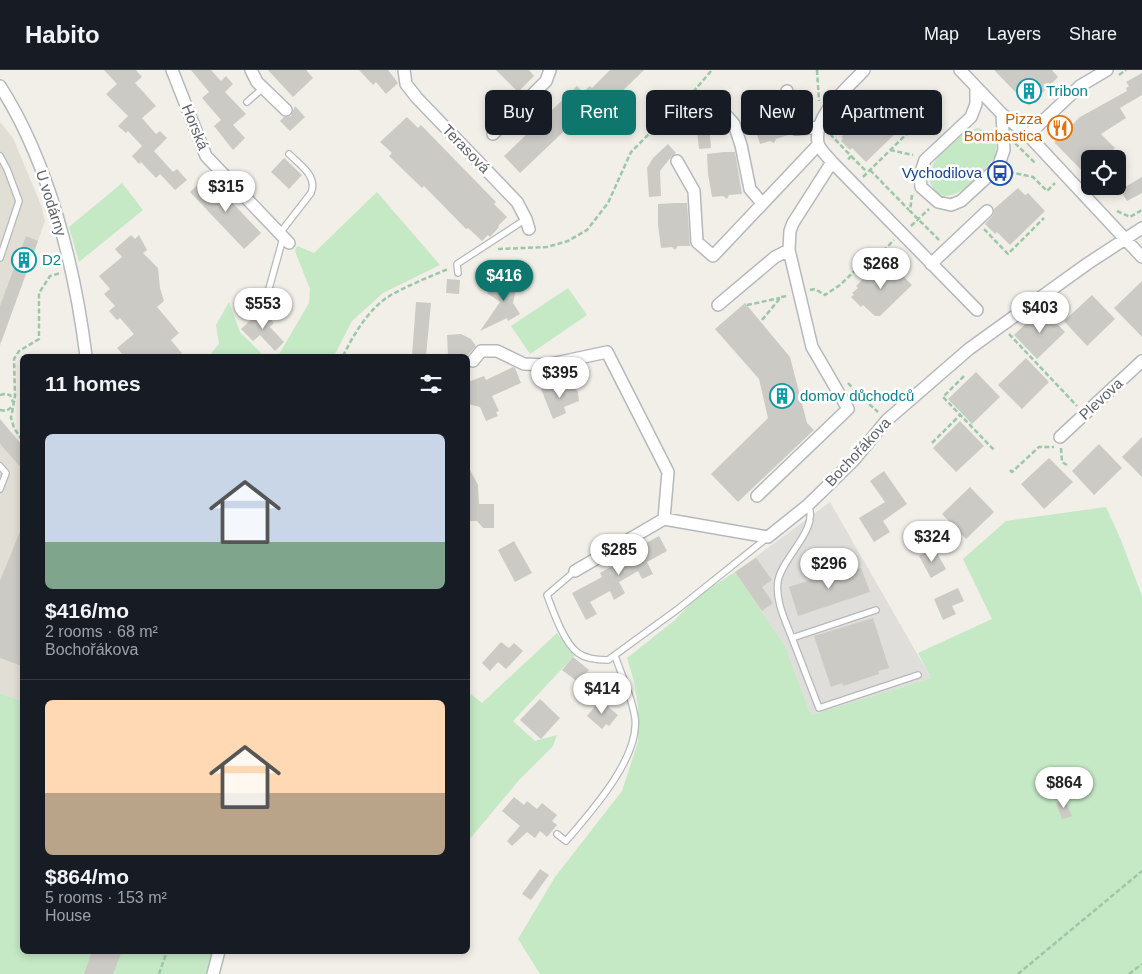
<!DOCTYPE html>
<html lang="en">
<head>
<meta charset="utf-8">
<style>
  :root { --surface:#171b24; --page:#20242c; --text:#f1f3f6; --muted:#9ea1a6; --line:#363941; --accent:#0f766e }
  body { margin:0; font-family:Helvetica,sans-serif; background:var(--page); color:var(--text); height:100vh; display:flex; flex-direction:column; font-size:19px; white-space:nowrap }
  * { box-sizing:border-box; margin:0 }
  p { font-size:16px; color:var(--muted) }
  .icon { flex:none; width:28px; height:28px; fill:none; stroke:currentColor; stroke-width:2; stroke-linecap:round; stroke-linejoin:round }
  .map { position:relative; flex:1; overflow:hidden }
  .panel { position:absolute; left:20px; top:284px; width:450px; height:600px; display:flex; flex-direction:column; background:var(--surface); border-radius:8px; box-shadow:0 2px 8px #0003 }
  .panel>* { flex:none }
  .hud { position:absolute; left:485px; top:20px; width:475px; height:45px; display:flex; gap:10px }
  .tools { position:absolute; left:1081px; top:80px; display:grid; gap:10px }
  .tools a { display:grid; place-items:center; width:45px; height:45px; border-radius:8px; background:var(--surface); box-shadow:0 2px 8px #0003; font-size:25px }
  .price { position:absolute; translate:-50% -42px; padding:0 11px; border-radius:18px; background:#fff; color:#222; font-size:16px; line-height:32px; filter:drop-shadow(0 1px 2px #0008) }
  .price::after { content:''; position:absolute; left:50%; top:30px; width:15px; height:11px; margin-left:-8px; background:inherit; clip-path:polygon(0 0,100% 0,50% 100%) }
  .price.active { background:var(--accent); color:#fff }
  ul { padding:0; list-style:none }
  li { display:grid; align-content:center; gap:10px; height:265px; padding:0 25px }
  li+li { border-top:1px solid var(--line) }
  li span { display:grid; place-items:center; height:155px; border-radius:8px; color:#555 }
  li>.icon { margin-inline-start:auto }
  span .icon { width:90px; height:90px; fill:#fffc; stroke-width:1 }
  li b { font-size:21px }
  h2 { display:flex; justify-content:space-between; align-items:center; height:60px; padding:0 25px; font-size:21px }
  .pill { padding:0 18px; border-radius:8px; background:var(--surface); box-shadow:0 2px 8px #0003; font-size:18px; line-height:45px }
  .pill.active { background:var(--accent); color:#fff }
  header { display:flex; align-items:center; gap:30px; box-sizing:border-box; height:70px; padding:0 25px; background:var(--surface); border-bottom:1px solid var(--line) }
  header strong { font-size:24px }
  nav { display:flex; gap:28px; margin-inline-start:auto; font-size:18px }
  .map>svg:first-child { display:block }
</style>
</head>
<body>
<header>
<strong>Habito</strong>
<nav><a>Map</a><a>Layers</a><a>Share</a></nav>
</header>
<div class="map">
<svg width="1142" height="904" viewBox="0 0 1142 904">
  <rect width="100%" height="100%" fill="#f1efe8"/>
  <path fill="#e0deda" d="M 830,432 L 931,608 L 811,645 L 785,576 L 735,502 Z"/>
  <path fill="#e1ded6" d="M 0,52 L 13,68 L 41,135 L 45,151 L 0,276 Z
    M 0,374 L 22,399 L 22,631 L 0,623 Z"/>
  <path fill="#c5e8c5" d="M 978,58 C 993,63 1000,73 994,88 C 983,102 948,145 932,116 C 928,111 928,103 931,98 C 937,85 953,74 963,64 L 968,61 Z
    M 122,113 L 143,140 L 79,192 L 69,157 Z
    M 377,122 L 440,195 L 383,223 L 352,251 L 334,286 L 278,286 L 309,233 L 310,219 L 295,181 L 297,176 L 314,183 Z
    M 568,218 L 587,245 L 530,284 L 511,256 Z
    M 229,232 L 240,262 L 264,286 L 209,286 L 219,274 L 216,255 Z
    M 1106,437 L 1121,470 L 1142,526 L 1142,904 L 540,904 L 518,869 L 555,807 L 622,721 L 638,672 L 638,637 L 634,611 L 627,588 L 675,550 L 698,526 L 735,502 L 785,576 L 811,645 L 931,608 L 918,583 L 992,549 L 963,489 L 1006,451 Z
    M 557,563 L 575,585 L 513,651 L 535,671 L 557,665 L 553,676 L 520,709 L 468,771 L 468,622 L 482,633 Z
    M 0,623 L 22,631 L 22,881 L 212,881 L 208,904 L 0,904 Z"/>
  <path fill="#cccac5" d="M 104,0 L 136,0 L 142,7 L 135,13 L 156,36 L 142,48 L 156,64 L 160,61 L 167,68 L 154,81 L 173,102 L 177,99 L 187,110 L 175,120 L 160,104 L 156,108 L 141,92 L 139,94 L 132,86 L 142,76 L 128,61 L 126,63 L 118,56 L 128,46 L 106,24 L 117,14 Z
    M 191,0 L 211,0 L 221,11 L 226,6 L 233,14 L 225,22 L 246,44 L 233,55 L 245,68 L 233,80 L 214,56 L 221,50 L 202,28 L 209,22 Z
    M 268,0 L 306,0 L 313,8 L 293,27 Z
    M 359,0 L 388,0 L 398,13 L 386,24 L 376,12 L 373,15 Z
    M 496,0 L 529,0 L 534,6 L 518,22 Z
    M 610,0 L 644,0 L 602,41 L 592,31 L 577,45 L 579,47 L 520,103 L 504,86 L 577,16 L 583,22 L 590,16 L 592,18 Z
    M 994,0 L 1052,0 L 1058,7 L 1029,36 Z
    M 1142,3 L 1142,25 L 1120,38 L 1126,48 L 1101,64 L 1115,78 L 1104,89 L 1090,89 L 1090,107 L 1089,108 L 1054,72 L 1061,65 L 1052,56 L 1064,45 L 1073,54 L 1080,47 L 1127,21 L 1126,18 L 1129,16 L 1126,12 Z
    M 717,24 L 726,34 L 720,39 L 709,53 L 711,78 L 699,79 L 696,50 L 703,39 Z
    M 776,25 L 788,65 L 776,69 L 774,73 L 770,71 L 760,74 L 747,33 L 758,30 L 761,26 L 765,28 Z
    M 873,35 L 887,49 L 889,46 L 901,58 L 866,92 L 852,78 L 850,80 L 841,71 L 843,68 L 841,67 L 847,62 L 845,60 L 861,44 L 863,46 Z
    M 295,36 L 305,47 L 290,61 L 280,51 L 284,47 L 291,46 Z
    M 407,47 L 418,58 L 421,55 L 496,132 L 494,134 L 507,147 L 498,156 L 499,157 L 490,167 L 488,165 L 482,171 L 468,158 L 466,159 L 424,116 L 422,118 L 389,86 L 392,83 L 380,72 Z
    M 668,74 L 676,83 L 671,87 L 660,101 L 661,126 L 649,127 L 647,98 L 653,88 Z
    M 724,82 L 735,82 L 742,124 L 729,125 L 727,129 L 723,126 L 712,127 L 708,104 L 707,84 Z
    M 284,88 L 302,105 L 289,119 L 271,102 Z
    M 207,106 L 261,163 L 244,179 L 190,122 Z
    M 1142,107 L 1142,123 L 1127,131 L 1120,120 Z
    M 1018,118 L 1025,125 L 1028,123 L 1045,141 L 1010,175 L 997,162 L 995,164 L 985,154 L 994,144 L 994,139 Z
    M 675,133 L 687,133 L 690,176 L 678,176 L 675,180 L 672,177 L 661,178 L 658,155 L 658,134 Z
    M 131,165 L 135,169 L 139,165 L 147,180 L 143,183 L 158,198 L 160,218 L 164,231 L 157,237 L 179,263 L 171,270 L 184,286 L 124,286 L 117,278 L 134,264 L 120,248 L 117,250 L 109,241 L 115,236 L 104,224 L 110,219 L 99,206 L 122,187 L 115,179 Z
    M 26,166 L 38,171 L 1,272 L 0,272 L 0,236 Z
    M 885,191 L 898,205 L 900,203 L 912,215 L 880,246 L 875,246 L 863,235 L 861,237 L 851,227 L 854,225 L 852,223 L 858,218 L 856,216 L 872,200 L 873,202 Z
    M 499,206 L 518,210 L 513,233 L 520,244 L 508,251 L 507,248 L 480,261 L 500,232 L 487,223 L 496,219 Z
    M 447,209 L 460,210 L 459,224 L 446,223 Z
    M 1142,211 L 1142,267 L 1114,238 Z
    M 1092,225 L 1115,249 L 1087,276 L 1064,251 Z
    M 416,232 L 431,233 L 426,286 L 412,286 Z
    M 745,233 L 790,287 L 807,353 L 814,360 L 738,432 L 711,404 L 768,348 L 759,309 L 715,259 Z
    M 1042,238 L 1065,262 L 1037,289 L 1014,265 Z
    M 262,240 L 274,253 L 270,257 L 284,272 L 275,281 L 260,265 L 253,271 L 241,259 Z
    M 461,264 L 471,269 L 476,276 L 467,286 L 448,286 L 447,265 Z
    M 1026,288 L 1049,312 L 1022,339 L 998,315 Z
    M 513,297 L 515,298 L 521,313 L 492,326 L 499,341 L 496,342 L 498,346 L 486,351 L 480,337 L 468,334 L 468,312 L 484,306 L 486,310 Z
    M 976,302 L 1000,327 L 972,354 L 948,329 Z
    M 572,313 L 578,322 L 579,331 L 564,337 L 566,343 L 553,349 L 541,319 L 554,314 L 557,320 Z
    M 0,349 L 22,375 L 22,399 L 0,374 Z
    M 960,351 L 984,376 L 956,402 L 933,378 Z
    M 1142,367 L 1142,407 L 1122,387 Z
    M 1099,374 L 1122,398 L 1094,425 L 1072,401 Z
    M 1049,388 L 1073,412 L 1044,439 L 1021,414 Z
    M 468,396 L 478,415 L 479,434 L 494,434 L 494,458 L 483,458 L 477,451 L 468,451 Z
    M 884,401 L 907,434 L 883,451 L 890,462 L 874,472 L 859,448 L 885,432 L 870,411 Z
    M 970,417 L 994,442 L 966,469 L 942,444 Z
    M 21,459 L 22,459 L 22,596 L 0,588 L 0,511 Z
    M 659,466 L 667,481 L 647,492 L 653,504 L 642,509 L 638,501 L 619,512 L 625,523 L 614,530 L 610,521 L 590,532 L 597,544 L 586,550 L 572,523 L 602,507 L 600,503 L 630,486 L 628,483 Z
    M 514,471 L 532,503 L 515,512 L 498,480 Z
    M 934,478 L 946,499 L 931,508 L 919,486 Z
    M 756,488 L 772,510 L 762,517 L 773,533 L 762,541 L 735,502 Z
    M 853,496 L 854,500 L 861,498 L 870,522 L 798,546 L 789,517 Z
    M 958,518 L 964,531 L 952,536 L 956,544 L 943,550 L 934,529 Z
    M 873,548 L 889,598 L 878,601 L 879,604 L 843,616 L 842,613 L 831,617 L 814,566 Z
    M 501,572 L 509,578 L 514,573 L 523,581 L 506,599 L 498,592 L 490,601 L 482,593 Z
    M 573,587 L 589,600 L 578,612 L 562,600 Z
    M 540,629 L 560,648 L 541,669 L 520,650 Z
    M 600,630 L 618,645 L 609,656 L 606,654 L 602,659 L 587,646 Z
    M 514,727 L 524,735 L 527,731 L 537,739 L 542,733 L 557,745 L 552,751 L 557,755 L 547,767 L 540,761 L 535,768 L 527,762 L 512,776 L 507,771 L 520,756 L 502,741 Z
    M 1065,729 L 1072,746 L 1062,749 L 1056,733 Z
    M 540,799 L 549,805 L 531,830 L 522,824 Z
    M 92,881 L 122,881 L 113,904 L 84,904 Z"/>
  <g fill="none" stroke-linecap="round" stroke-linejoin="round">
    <defs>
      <path id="lane" d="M 247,32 L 263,18
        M 0,86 L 7,99 L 19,131 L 0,188
        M 1114,89 L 1116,87
        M 1081,121 L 1090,112
        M 280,163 L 311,123 C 318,106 300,95 289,84
        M 458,203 L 457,194 L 526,149
        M 265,233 L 283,168
        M 0,396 L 6,403 L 0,419
        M 808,435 C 820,459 782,487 778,511 C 775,530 785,550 792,568 L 876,540
        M 575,501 L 547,525 C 553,541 564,573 578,583 C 586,589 599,590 608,590 L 678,539 L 768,467
        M 792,568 L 819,638 L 918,605
        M 557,764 L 566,771 C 590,743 640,688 635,648 C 632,627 622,606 615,586"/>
      <path id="street" d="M 172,0 L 206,86 L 289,173
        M 251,0 L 257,12 L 286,40
        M 404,0 L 406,14 L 417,28 L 517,132 L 526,149 L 529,159
        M 864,0 C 847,19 813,45 818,73 C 819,79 828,87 832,92 L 977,240
        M 960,0 L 1002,44 L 1028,65 L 1142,187
        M 0,16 C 49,92 75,198 86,286
        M 976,18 L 976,34 L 971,47 L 925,90 L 920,105 L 921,117 L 938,132 L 951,135 L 961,131 L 998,97 L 1004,80 L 1002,44
        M 787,21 L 796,59 L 819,57
        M 725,44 L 734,54 L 741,75 L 750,119 L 762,133
        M 493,64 L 546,11 L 550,0
        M 1028,65 L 1080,16 L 1107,0
        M 677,91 L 694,121 L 697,172 L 713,186 L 818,75
        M 931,194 L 987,141
        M 718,235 L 775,187 L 789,180
        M 473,291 L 481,281 L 497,281 L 524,294 L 546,295 L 607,282 L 668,402 L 664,449
        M 1060,367 L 1142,291
        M 757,426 L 848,339 L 812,277 L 789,180 L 790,161 L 793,153 L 832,92
        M 575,501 L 664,449 L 768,467 L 808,435 L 853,391 L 887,350 L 969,279 L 1087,194 L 1142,158
        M 213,904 L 219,881"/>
    </defs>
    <use href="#lane" stroke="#b5b8bc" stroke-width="8"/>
    <use href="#street" stroke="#b5b8bc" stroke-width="14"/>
    <path stroke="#9cc7a9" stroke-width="2.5" stroke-dasharray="5 2.5" stroke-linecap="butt" d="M 817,0 L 819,31
      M 1119,5 L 1126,0
      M 830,64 L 851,86 L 847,91
      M 1015,73 L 1036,94
      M 890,80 L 913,85
      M 851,86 L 867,102
      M 870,100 L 909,140
      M 1009,102 L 1033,107 L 1047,121 L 1055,113
      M 863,107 L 941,30
      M 912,125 L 910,141 L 939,170
      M 1117,141 L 1130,147 L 1142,140
      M 911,156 L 929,139
      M 984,159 L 1008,184 L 1044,148
      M 498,179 L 547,177 L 568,171 L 587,160 L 608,133 L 631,82 L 652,61 L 669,50 L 712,0
      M 810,220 L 815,219 L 825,225 L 840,215 L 863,193 L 880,184 L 894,170
      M 747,235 L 780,228
      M 762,250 L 781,227 L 788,226
      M 1009,264 L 1077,336
      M 343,286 C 354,264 369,238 391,225 C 409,215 429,207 448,199
      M 964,306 L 943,327 L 995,381
      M 848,313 L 859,325 L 878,342
      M 0,325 L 4,324 L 10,325 L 13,332
      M 0,340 L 6,341 L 12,337
      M 22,370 L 14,358 L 11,348 L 15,326 L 14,289 L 19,281 L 39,269 L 39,223 L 50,206 L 61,203
      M 932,373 L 960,345
      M 1061,378 L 1062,392 L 1067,395
      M 1010,400 L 1012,402 L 1039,377 L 1054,377
      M 159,904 L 167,881
      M 1018,904 L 1142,801
      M 1129,904 L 1142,894"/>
    <use href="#lane" stroke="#fff" stroke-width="5.5"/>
    <use href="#street" stroke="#fff" stroke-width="11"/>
  </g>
  <defs>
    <symbol id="building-ring" viewBox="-11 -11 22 22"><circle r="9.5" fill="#fff" stroke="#0f9aa8" stroke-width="1.5"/><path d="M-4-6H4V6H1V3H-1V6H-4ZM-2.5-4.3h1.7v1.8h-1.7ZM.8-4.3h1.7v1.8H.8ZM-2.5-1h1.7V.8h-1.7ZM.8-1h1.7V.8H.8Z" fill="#0f9aa8"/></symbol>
    <symbol id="restaurant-ring" viewBox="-11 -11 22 22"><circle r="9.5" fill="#fff" stroke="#e8710a" stroke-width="1.5"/><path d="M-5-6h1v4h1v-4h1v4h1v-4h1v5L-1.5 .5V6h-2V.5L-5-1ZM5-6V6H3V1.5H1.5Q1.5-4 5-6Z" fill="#e8710a"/></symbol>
    <symbol id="bus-ring" viewBox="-11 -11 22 22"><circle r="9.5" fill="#fff" stroke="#1a4fb4" stroke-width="1.5"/><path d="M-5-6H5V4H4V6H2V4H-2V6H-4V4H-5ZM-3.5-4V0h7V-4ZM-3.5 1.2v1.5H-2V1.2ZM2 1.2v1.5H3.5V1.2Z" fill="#1a4fb4"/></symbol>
  </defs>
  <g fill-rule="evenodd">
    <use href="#building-ring" x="1015" y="7" width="28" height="28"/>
    <use href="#restaurant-ring" x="1046" y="44" width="28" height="28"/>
    <use href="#bus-ring" x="986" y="89" width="28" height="28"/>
    <use href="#building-ring" x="10" y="176" width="28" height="28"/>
    <use href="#building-ring" x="768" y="312" width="28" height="28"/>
  </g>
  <g text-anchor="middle" stroke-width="5" stroke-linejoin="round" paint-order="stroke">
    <g font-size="15" fill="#0d838f" stroke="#fff" text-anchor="start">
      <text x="1046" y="26">Tribon</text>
      <text x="42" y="195">D2</text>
      <text x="800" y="331">domov důchodců</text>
    </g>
    <g font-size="15" fill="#c56008" stroke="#fff" text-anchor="end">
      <text x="1042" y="54">Pizza<tspan x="1042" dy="17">Bombastica</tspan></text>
    </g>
    <g font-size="15" fill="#5f6368" stroke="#fff">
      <text transform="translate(195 57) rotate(68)" y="5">Horská</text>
      <text transform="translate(466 79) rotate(46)" y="5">Terasová</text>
      <text transform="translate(51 133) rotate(72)" y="5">U vodárny</text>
      <text transform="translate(1101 329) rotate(-43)" y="5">Plevova</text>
      <text transform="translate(858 382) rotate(-47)" y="5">Bochořákova</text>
    </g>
    <g font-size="15" fill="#164399" stroke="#fff" text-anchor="end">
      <text x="982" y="108">Vychodilova</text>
    </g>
  </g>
</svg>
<div class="tools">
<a><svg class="icon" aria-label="locate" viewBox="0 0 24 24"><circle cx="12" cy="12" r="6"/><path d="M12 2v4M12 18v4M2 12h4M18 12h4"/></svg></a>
</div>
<b class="price" style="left:226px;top:143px">$315</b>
<b class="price" style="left:881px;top:220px">$268</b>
<b class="price active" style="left:504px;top:232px">$416</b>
<b class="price" style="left:263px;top:260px">$553</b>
<b class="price" style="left:1040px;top:264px">$403</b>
<b class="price" style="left:560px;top:329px">$395</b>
<b class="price" style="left:932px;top:493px">$324</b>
<b class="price" style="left:619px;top:506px">$285</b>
<b class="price" style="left:829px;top:520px">$296</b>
<b class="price" style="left:602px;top:645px">$414</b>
<b class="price" style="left:1064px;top:739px">$864</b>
<div class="hud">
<a class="pill">Buy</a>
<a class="pill active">Rent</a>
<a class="pill">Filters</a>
<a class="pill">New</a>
<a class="pill">Apartment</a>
</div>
<section class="panel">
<h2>11 homes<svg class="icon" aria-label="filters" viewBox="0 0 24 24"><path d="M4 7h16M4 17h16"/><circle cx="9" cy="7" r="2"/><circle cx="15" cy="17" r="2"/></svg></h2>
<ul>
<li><span style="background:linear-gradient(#c9d6e8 70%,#7fa58c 0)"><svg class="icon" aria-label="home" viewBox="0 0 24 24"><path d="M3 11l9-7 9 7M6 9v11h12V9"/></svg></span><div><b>$416/mo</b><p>2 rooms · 68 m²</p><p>Bochořákova</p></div></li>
<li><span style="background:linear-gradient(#ffd9b3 60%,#b9a48a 0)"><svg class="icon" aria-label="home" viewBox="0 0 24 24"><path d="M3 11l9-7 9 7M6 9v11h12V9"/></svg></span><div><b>$864/mo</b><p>5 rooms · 153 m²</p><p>House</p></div></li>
</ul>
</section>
</div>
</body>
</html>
